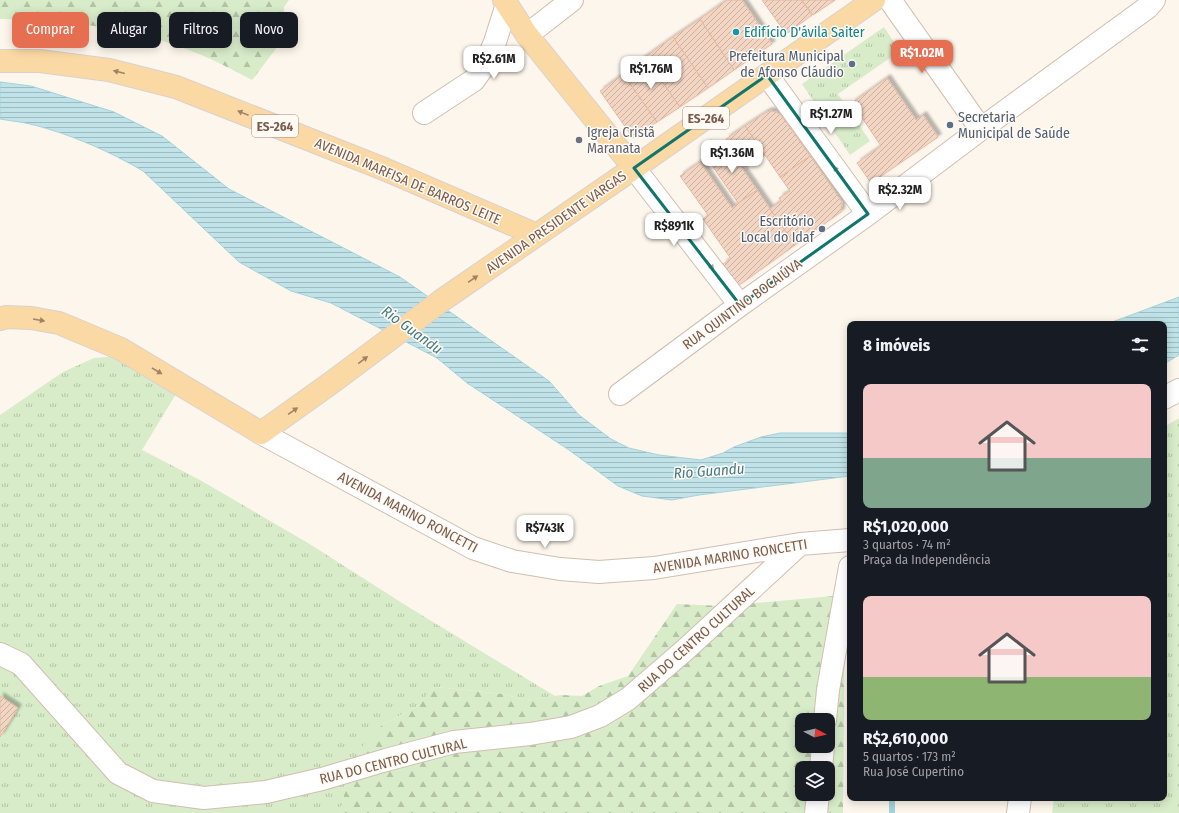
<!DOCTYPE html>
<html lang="pt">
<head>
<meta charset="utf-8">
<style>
  :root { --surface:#171b24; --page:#242831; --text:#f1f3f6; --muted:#9ea1a6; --accent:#e76f51 }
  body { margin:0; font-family:"Fira Sans Condensed",sans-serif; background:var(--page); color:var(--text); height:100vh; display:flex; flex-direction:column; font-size:15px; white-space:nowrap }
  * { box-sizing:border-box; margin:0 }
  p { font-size:13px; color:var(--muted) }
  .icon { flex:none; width:22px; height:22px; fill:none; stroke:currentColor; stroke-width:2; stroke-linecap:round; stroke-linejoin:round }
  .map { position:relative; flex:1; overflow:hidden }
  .drawer { position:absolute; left:847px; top:321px; width:320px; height:480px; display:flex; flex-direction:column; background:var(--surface); border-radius:8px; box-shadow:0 2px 10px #0003 }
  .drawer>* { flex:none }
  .guide { position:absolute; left:12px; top:12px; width:380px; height:36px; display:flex; gap:8px }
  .needle { width:26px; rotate:97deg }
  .buttons { position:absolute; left:795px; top:713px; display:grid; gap:8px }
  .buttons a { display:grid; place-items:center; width:40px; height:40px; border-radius:8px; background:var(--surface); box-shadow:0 2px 10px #0003; font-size:20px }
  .price { position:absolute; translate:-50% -34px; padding:0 9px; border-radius:8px; background:#fff; color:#222; font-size:13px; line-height:26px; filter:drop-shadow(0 1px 2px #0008) }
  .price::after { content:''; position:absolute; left:50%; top:24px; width:12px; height:9px; margin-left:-6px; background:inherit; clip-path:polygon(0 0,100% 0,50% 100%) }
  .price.on { background:var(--accent); color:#fff }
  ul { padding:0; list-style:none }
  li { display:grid; align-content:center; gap:8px; height:212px; padding:0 16px }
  li span { display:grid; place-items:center; height:124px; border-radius:8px; color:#555 }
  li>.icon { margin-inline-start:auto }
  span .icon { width:72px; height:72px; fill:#fffc; stroke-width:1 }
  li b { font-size:17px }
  h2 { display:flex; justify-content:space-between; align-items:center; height:48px; padding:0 16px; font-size:17px }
  .tag { padding:0 14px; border-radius:8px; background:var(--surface); box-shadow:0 2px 10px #0003; font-size:14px; line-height:36px }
  .tag.on { background:var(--accent); color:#fff }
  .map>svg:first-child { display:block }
</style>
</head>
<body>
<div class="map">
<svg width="1179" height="813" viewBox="0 0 1179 813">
  <defs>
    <pattern id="grass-tufts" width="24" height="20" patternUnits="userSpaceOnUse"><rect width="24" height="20" fill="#d8ecc9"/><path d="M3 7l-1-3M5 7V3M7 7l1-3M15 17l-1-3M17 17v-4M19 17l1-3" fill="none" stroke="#b4c2a5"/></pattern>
    <pattern id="forest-firs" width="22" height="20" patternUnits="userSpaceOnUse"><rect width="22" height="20" fill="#d8ecc9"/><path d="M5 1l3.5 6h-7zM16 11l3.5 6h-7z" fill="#b4c2a5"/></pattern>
    <pattern id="water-rules" width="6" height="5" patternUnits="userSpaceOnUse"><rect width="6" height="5" fill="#bfe3e8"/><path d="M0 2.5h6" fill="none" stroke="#a0bbbe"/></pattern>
    <pattern id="building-hatch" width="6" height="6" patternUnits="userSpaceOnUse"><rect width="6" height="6" fill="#f3d5c3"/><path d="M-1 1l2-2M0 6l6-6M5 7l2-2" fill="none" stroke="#cab0a1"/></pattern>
    <filter id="shadow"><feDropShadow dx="3.5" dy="-3.5" stdDeviation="1" flood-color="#0004"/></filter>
  </defs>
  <rect width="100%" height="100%" fill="#fdf6ec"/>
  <path fill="url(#grass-tufts)" d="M 884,27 L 900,51 L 838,94 L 870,141 L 850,155 L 802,84 Z
    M 123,356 L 179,389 L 142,450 L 200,480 L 308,543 L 410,608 L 555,696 L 525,700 L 503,694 L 467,690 L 434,687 L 418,706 L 383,724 L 348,778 L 340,813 L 0,813 L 0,415 L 63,372 L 94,358 Z
    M 1179,418 L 1179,813 L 1052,813 L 1054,798 L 1164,798 L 1164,427 Z"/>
  <path fill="url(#forest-firs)" fill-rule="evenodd" d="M 0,0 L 289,0 L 284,7 L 285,37 L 252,80 C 224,65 196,51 166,42 C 114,25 54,20 0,19 Z
    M 845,595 L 843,813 L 340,813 L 348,778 L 358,751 L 383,724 L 418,706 L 434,687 L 467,690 L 503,694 L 525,700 L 561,695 L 582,696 L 599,686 L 628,676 L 677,604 L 723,606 ZM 802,720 L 828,720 L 828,746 L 802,746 ZM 802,768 L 828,768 L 828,794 L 802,794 Z"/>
  <path fill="url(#water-rules)" stroke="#a5d3da" d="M 0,82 L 31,86 L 114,112 L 162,136 L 229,189 L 400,277 L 549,381 L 579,415 L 611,439 L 629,448 L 659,455 L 701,460 L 723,453 L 734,447 L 761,437 L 780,433 L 850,433 L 850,476 L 699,495 L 672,500 L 642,496 L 618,486 L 569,450 L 467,383 L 437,358 L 331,303 L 291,291 L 239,262 L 143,171 C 111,152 70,134 34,125 C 23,122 11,121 0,119 Z
    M 1179,297 L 1179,355 L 1164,364 L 1164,324 L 1107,324 Z"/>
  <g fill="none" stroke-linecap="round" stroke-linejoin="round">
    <path stroke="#a5d3da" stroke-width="6" d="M 892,813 L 892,798"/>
  </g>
  <path fill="url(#building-hatch)" stroke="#e6bba3" filter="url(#shadow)" d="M 727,0 L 742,0 L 772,44 L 734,70 L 700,19 Z
    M 762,0 L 801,0 L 812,15 L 786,34 Z
    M 802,0 L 835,0 L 813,15 Z
    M 700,19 L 734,70 L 708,88 L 673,37 Z
    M 673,37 L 708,88 L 680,107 L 645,57 Z
    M 645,57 L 680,107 L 657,122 L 623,74 Z
    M 623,74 L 657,122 L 633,138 L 600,91 Z
    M 887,78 L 916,120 L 923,115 L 938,137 L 871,183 L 857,163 L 881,146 L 852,103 Z
    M 770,111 L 776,112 L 781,115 L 810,156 L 780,177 L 745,126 L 765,113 Z
    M 745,126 L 765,155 L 745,168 L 726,139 Z
    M 725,144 L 757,190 L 738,203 L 706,157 Z
    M 810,156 L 842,202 L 841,212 L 795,245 L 770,209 L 781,201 L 779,198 L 790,191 L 780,177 Z
    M 700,162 L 732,208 L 757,190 L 795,245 L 738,286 L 723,264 L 731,259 L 703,219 L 708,215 L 680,176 Z
    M 0,696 L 18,708 L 0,737 Z"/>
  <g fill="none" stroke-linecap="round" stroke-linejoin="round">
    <defs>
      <path id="minor" d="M 890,0 L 981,129
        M 527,35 L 572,0
        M 767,75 L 868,214
        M 424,113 L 474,80 L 486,63 L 495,42 L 507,4
        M 634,168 L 740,305
        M 620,394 L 740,305 L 868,214 L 981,129 L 1148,7 L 1154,0
        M 1164,398 L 1179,390
        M 261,433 L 473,548 L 512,561 L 560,569 L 599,572 L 654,568 L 800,544 L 850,540
        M 0,654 L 21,664 L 118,773 L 153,791 L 204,798 L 266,792 L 322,779 L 386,760 L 454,742 L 530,734 L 571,727 L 600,716 L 628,699 L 685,650 L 800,544
        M 825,720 L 828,690 L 850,567
        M 821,768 L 823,746
        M 816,813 L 818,794
        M 1018,813 L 1020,798"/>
      <path id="major" d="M 504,0 L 527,35 L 634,168
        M 0,61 L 40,61 L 109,70 L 176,87 L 384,169 L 537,235
        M 0,319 L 6,317 L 31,318 L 59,323 L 121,349 L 261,433 L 331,383 L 441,301 L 634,168 L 874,0"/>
    </defs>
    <use href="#minor" stroke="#d1beb0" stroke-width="24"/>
    <use href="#major" stroke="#dad1cd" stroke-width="24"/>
    <use href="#minor" stroke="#fff" stroke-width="22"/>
    <use href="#major" stroke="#fbd9a5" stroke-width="22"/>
  </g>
  <defs><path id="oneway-solid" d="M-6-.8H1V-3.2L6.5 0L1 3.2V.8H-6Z"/></defs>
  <g fill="#a18267">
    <use href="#oneway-solid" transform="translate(119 72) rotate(-166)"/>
    <use href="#oneway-solid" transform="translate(243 113) rotate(-158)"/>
    <use href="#oneway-solid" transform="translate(473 279) rotate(-34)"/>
    <use href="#oneway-solid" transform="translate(39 320) rotate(10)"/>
    <use href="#oneway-solid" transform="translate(363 360) rotate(-37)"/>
    <use href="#oneway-solid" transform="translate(157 371) rotate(31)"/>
    <use href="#oneway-solid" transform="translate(293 411) rotate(-35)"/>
  </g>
  <g fill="#af9d94">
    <use href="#oneway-solid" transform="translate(837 171) rotate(-126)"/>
    <use href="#oneway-solid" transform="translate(710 265) rotate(52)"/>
  </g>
  <path fill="none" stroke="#0f766e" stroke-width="3" stroke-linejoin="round" d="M 767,75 L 868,214 L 740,305 L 634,168 Z"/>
  <circle fill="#0f9aa8" stroke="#fffaf3" stroke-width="1.5" cx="736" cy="32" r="4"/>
  <g fill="#5c6f8a" stroke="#fffaf3" stroke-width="1.5">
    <circle cx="852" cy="64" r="4"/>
    <circle cx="950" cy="125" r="4"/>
    <circle cx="822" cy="229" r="4"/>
  </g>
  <circle fill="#6b7280" stroke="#fffaf3" stroke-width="1.5" cx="579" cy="140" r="4"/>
  <g text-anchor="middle" stroke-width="3" stroke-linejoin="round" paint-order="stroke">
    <g fill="#fffaf3" stroke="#a28b7f" stroke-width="1">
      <rect x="683" y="107" width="46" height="22" rx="3"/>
      <rect x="252" y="115" width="46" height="22" rx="3"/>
    </g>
    <g font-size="13" font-weight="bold" fill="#7a5c4d">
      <text x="706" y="123">ES-264</text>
      <text x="275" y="131">ES-264</text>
    </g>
    <g font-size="14" fill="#0d838f" stroke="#fffaf3" text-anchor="start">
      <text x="744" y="37">Edifício D'ávila Saiter</text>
    </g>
    <g font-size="14" fill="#4e5e75" stroke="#fffaf3" text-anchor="end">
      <text x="844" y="61">Prefeitura Municipal<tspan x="844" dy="16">de Afonso Cláudio</tspan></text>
      <text x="958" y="122" text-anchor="start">Secretaria<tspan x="958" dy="16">Municipal de Saúde</tspan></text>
      <text x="814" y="226">Escritório<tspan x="814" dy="16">Local do Idaf</tspan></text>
    </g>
    <g font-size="14" fill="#5b616d" stroke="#fffaf3" text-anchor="start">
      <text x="587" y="137">Igreja Cristã<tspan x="587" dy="16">Maranata</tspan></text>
    </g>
    <g font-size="14" fill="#7a5c4d" stroke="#fffaf3">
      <text transform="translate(408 181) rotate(23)" y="5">AVENIDA MARFISA DE BARROS LEITE</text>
      <text transform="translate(556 222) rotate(-35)" y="5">AVENIDA PRESIDENTE VARGAS</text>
      <text transform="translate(742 304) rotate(-36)" y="5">RUA QUINTINO BOCAIÚVA</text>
      <text transform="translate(408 512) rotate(28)" y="5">AVENIDA MARINO RONCETTI</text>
      <text transform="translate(730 556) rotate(-9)" y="5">AVENIDA MARINO RONCETTI</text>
      <text transform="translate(696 639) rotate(-42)" y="5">RUA DO CENTRO CULTURAL</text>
      <text transform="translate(393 761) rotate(-14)" y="5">RUA DO CENTRO CULTURAL</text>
    </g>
    <g font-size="15" font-style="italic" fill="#437c86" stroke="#fffaf3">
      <text transform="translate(412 330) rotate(36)" y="5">Rio Guandu</text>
      <text transform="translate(709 471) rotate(-4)" y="5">Rio Guandu</text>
    </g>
  </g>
</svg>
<div class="buttons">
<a><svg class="needle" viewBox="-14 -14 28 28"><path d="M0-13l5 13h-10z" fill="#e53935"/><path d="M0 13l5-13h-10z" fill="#9ea1a6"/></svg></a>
<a><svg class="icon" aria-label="layers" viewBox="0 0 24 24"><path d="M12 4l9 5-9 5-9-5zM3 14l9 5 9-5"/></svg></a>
</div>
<b class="price on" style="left:922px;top:74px">R$1.02M</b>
<b class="price" style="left:494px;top:80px">R$2.61M</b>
<b class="price" style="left:651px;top:90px">R$1.76M</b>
<b class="price" style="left:831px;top:135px">R$1.27M</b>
<b class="price" style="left:732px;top:174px">R$1.36M</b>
<b class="price" style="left:900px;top:211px">R$2.32M</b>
<b class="price" style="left:674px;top:247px">R$891K</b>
<b class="price" style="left:545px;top:549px">R$743K</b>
<div class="guide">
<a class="tag on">Comprar</a>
<a class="tag">Alugar</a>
<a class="tag">Filtros</a>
<a class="tag">Novo</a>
</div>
<section class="drawer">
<h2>8 imóveis<svg class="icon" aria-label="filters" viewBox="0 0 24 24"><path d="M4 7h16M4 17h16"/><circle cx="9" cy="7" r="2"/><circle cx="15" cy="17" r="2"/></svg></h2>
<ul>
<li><span style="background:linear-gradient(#f6c9c9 60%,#7fa58c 0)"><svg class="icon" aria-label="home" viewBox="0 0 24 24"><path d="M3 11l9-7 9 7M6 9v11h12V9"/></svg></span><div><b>R$1,020,000</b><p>3 quartos · 74 m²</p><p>Praça da Independência</p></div></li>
<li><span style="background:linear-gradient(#f6c9c9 65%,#8fb573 0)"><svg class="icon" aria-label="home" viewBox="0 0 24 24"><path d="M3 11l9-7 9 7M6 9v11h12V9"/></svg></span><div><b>R$2,610,000</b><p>5 quartos · 173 m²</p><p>Rua José Cupertino</p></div></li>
</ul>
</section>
</div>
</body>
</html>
